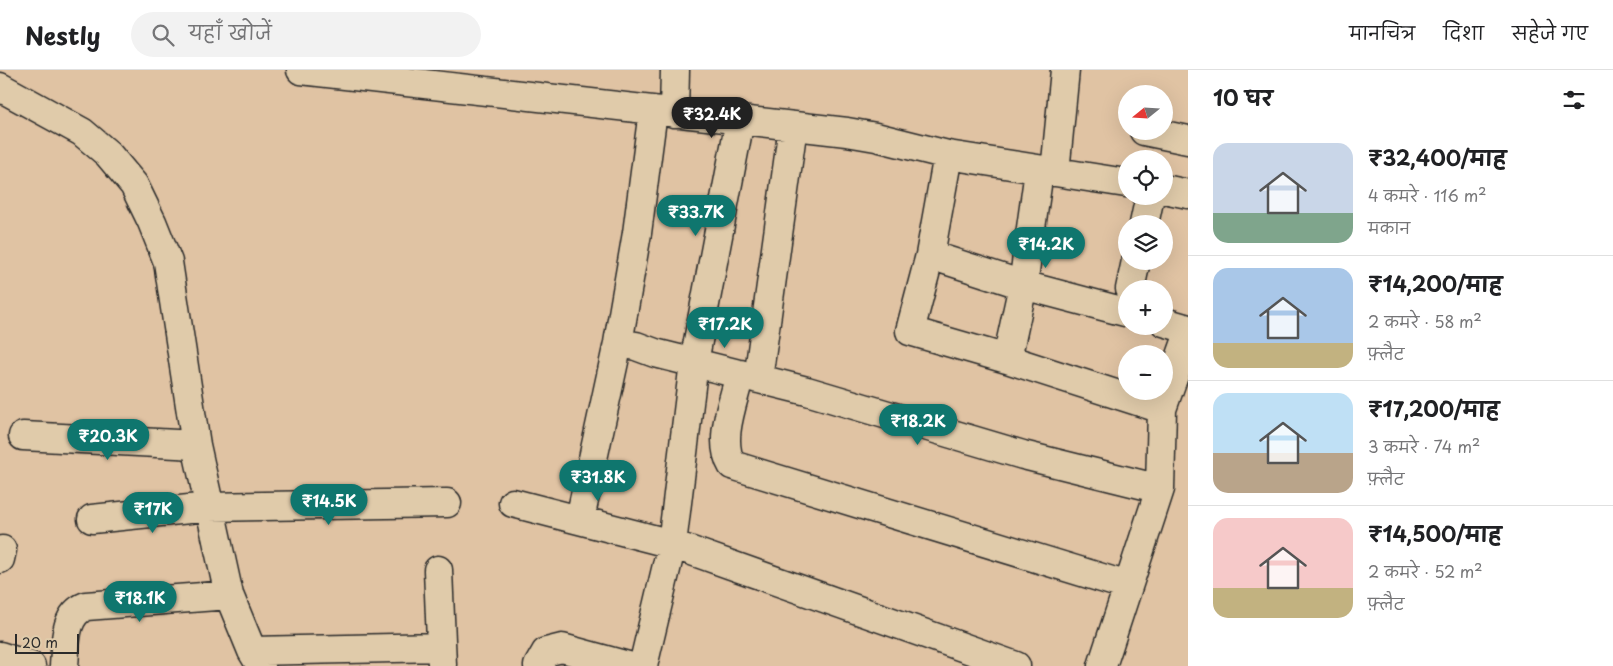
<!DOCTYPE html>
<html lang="hi">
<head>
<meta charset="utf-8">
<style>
  :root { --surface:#fff; --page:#f2f2f2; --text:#202124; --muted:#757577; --line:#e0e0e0; --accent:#0f766e }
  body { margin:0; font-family:"Playpen Sans","Playpen Sans Deva",sans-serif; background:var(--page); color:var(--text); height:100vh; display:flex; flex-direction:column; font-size:19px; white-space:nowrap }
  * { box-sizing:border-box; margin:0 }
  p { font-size:16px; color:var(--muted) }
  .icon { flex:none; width:28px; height:28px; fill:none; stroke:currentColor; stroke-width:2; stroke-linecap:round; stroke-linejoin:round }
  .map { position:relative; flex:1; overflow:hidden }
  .side { display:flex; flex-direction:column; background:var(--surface); width:425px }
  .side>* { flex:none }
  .needle { width:32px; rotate:252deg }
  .controls { position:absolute; left:1118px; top:15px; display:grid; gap:10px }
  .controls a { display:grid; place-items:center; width:55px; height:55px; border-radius:50%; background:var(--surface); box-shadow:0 5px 20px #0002; font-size:25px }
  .scale { position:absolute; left:15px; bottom:12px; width:64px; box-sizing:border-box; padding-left:5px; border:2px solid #2b2b2b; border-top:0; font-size:14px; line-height:18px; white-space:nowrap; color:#2b2b2b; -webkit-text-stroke:4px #e0cbaa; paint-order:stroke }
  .price { position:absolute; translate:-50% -42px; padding:0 11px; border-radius:18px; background:var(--accent); color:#fff; font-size:16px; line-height:32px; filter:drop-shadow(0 1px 2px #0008) }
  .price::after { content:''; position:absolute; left:50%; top:30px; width:15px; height:11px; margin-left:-8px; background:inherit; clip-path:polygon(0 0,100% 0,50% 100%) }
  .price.on { background:#222; color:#fff }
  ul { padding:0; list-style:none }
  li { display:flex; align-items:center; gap:15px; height:125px; padding:0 25px }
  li+li { border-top:1px solid var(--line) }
  li span { display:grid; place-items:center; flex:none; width:140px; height:100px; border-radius:15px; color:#555 }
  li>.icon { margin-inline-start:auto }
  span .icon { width:60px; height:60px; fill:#fffc; stroke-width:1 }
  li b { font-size:21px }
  h2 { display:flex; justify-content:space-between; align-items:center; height:60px; padding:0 25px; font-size:21px }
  header { display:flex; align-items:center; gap:30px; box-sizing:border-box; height:70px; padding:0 25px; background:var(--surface); border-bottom:1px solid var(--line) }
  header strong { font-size:24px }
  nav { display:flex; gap:28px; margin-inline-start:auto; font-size:18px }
  .search { width:350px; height:45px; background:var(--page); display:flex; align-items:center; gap:12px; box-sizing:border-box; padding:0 18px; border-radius:28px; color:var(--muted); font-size:19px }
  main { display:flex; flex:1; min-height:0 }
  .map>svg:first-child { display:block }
</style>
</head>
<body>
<header>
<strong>Nestly</strong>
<div class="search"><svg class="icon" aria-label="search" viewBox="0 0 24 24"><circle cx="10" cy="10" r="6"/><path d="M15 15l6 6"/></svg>यहाँ खोजें</div>
<nav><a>मानचित्र</a><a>दिशा</a><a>सहेजे गए</a></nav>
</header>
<main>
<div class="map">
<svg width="1188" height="596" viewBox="0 0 1188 596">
  <rect width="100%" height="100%" fill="#e0c3a3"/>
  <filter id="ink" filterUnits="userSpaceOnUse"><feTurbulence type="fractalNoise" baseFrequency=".02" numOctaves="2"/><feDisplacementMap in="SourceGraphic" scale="10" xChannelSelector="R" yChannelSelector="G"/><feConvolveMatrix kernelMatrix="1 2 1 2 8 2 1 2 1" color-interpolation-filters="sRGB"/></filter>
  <g filter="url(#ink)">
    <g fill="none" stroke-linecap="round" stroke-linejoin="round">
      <defs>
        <path id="minor" d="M 301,0 L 847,62 L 876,67 L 948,85 L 1126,113
          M 0,17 L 82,62 L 108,84 L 134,115 L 152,152 L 168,192 L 196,375 L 229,525 L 252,581 L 261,596
          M 674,43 L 675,0
          M 1144,61 L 1188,70
          M 948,85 L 930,185 L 910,261 L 1007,289 L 1162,339
          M 1055,102 L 1065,0
          M 1164,119 L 1188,124
          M 1144,154 L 1150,126
          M 930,185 L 1023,215 L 1125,242
          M 1130,219 L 1136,191
          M 1164,252 L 1188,259
          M 618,273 L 636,276 L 655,283 L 807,321 L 1023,385 L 1160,419
          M 1007,289 L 1023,215 L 1039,101
          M 740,304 C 734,331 717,370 732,395 L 1128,516
          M 758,309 L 793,56
          M 23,366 L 196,375
          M 513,433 L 672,474 L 1016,596
          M 92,449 L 209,437 L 447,433
          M 580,449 L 618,273 L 637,163 L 653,41
          M 0,489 L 2,480
          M 438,500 L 442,595
          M 252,581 L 441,577
          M 0,586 L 31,596
          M 64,596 C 66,575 63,545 86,536 L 229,525
          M 538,596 L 546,582 L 562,578 L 628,596
          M 643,596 L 672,474 L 694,292 L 740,50
          M 1102,596 L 1160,419 L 1162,339 L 1188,266"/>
      </defs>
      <use href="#minor" stroke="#2b2b2b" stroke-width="31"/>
      <use href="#minor" stroke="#e0cbaa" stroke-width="28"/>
    </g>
  </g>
</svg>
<div class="controls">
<a><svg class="needle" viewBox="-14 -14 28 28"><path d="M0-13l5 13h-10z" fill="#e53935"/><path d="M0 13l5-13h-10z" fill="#757577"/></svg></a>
<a><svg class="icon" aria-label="locate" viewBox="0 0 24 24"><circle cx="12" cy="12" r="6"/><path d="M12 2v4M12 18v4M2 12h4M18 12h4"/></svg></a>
<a><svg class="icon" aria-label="layers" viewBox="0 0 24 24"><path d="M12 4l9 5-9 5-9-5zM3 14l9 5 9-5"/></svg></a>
<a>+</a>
<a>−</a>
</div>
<div class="scale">20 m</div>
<b class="price on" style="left:712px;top:69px">₹32.4K</b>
<b class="price" style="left:696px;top:167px">₹33.7K</b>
<b class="price" style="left:1046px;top:199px">₹14.2K</b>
<b class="price" style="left:725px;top:279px">₹17.2K</b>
<b class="price" style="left:918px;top:376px">₹18.2K</b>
<b class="price" style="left:108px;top:391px">₹20.3K</b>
<b class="price" style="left:598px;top:432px">₹31.8K</b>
<b class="price" style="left:329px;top:456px">₹14.5K</b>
<b class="price" style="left:153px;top:464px">₹17K</b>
<b class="price" style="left:140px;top:553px">₹18.1K</b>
</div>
<section class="side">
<h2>10 घर<svg class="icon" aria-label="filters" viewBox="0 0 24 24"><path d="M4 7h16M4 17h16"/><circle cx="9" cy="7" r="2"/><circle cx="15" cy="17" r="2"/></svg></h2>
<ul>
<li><span style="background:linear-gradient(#c9d6e8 70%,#7fa58c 0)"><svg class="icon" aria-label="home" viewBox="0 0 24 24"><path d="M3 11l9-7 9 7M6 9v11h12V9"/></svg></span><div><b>₹32,400/माह</b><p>4 कमरे · 116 m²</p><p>मकान</p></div></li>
<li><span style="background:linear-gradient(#a9c7e8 75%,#c2b280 0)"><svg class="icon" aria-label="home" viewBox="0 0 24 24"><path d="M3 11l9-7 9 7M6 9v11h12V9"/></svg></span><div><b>₹14,200/माह</b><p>2 कमरे · 58 m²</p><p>फ़्लैट</p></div></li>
<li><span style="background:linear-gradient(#bfe0f5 60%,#b9a48a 0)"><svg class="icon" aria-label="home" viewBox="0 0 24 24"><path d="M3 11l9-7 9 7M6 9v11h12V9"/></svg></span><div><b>₹17,200/माह</b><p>3 कमरे · 74 m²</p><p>फ़्लैट</p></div></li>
<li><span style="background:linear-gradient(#f6c9c9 70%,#c2b280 0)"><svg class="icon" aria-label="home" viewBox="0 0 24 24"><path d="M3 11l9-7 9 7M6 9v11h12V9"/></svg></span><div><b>₹14,500/माह</b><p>2 कमरे · 52 m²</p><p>फ़्लैट</p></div></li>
</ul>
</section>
</main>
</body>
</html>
